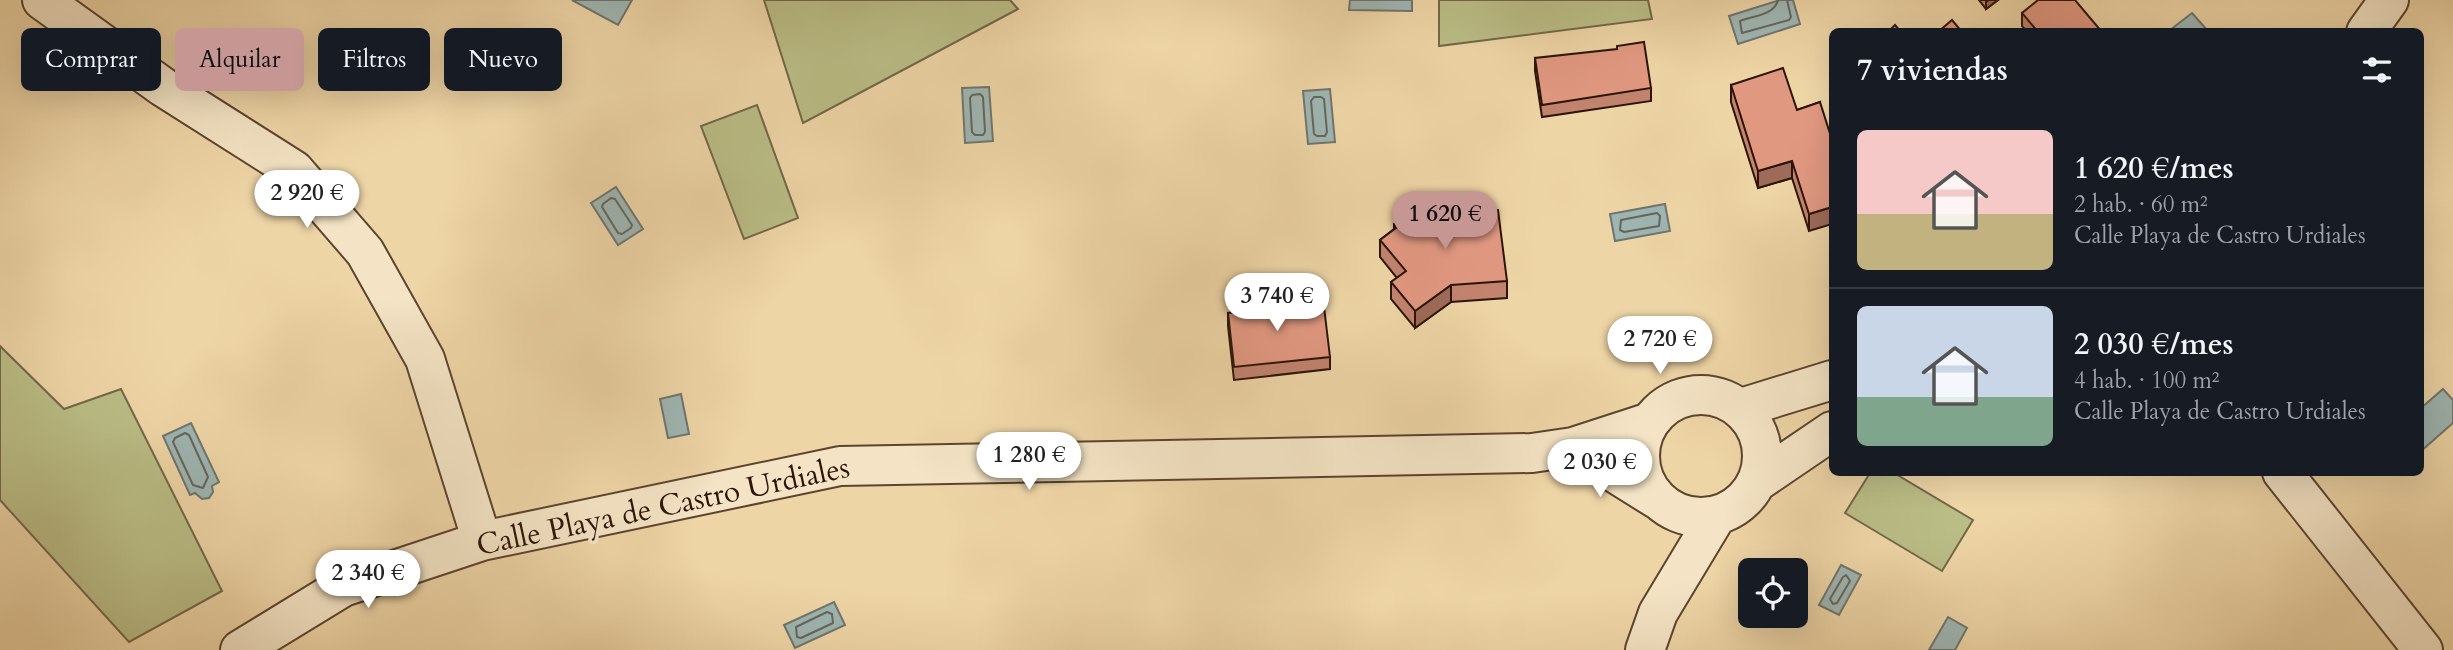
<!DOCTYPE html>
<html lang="es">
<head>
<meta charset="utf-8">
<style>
  :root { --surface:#171b24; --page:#20242c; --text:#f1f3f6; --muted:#9ea1a6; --line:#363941; --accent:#c59692 }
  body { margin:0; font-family:Cardo,serif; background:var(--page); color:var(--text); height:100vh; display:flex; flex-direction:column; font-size:26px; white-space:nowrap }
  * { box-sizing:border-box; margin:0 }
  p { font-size:23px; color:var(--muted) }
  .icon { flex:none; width:38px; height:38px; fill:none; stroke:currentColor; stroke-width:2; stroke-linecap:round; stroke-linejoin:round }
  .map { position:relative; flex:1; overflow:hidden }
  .drawer { position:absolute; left:1829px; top:28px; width:595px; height:448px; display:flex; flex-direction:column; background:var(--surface); border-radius:10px; box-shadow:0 7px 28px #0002 }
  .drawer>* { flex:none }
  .top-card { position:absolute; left:21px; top:28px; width:665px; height:63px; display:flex; gap:14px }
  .tools { position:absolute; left:1738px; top:558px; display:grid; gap:14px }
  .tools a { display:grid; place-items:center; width:70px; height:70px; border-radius:10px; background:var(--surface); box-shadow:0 7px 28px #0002; font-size:35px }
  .price { position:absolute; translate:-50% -60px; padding:0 16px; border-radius:24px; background:#fff; color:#222; font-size:23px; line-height:46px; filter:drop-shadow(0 2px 4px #0008) }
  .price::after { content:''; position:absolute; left:50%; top:42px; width:21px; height:16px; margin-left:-10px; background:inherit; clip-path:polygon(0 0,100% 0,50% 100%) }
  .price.selected { background:var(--accent); color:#111 }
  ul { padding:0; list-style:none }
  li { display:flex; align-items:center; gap:21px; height:175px; padding:0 28px }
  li+li { border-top:2px solid var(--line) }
  li span { display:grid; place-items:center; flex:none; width:196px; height:140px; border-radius:10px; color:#555 }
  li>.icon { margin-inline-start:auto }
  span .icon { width:84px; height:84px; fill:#fffc; stroke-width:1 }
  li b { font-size:30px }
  h2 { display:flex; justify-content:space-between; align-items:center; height:84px; padding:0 28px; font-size:30px }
  .tag { padding:0 24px; border-radius:10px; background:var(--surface); box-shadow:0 7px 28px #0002; font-size:24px; line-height:63px }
  .tag.selected { background:var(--accent); color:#111 }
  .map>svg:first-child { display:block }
</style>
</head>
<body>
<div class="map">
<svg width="2453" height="650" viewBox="0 0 2453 650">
  <rect width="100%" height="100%" fill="#eed5a6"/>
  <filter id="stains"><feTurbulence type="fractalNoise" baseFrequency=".00286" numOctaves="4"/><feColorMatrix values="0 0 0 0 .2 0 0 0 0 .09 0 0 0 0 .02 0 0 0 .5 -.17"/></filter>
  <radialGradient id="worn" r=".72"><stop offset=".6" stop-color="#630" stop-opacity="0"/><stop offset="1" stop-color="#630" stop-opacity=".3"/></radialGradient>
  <path fill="#babd86" stroke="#736848" stroke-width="2" d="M 764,0 L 1010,0 L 1018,9 L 803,123 Z
    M 1439,0 L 1648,0 L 1652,19 L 1439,46 Z
    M 757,105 L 798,218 L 744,239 L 701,126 Z
    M 0,346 L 64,409 L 121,389 L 222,591 L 129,642 L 0,500 Z
    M 1870,473 L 1894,473 L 1973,520 L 1942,571 L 1845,513 Z"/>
  <path fill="#9eb6b3" stroke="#70756f" stroke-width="2" d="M 572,0 L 632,0 L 618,25 Z
    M 1350,0 L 1412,0 L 1412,11 L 1349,10 Z
    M 1780,0 L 1793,0 L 1800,24 L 1738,44 L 1729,16 Z
    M 2192,13 L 2208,31 L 2171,31 L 2170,30 Z
    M 989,87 L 993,141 L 965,143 L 962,88 Z
    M 1330,89 L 1335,142 L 1308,144 L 1303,91 Z
    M 616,187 L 643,229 L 618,245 L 591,203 Z
    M 1665,204 L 1670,231 L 1615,241 L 1610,214 Z
    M 2443,389 L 2453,400 L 2453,423 L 2420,452 L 2420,409 Z
    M 681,394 L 689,434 L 668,438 L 660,399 Z
    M 191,423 L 219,482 L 212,486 L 213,492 L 209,498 L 202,499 L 195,493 L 190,495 L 163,436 Z
    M 1841,565 L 1861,575 L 1839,615 L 1819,605 Z
    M 834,602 L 845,625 L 795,648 L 784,625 Z
    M 1948,617 L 1967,628 L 1955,650 L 1929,650 Z"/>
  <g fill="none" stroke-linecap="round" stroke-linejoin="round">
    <path stroke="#65655e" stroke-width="2" d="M 1778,0 C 1775,15 1752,16 1740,21 L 1742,33 L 1789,20 L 1791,17 L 1787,0
      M 980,94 L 983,97 L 985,132 L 983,135 L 975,135 L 972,132 L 970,98 L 972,95 Z
      M 1314,97 L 1321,97 L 1324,99 L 1327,132 L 1325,136 L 1317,136 L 1314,134 L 1311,101 Z
      M 611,198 L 615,199 L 632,225 L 631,228 L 622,234 L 618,233 L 602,207 L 603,204 Z
      M 1657,213 L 1660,216 L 1659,226 L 1624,232 L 1620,230 L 1621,220 Z
      M 185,433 L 189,435 L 208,477 L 203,488 L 193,485 L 173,442 L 175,438 Z
      M 1846,575 L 1850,581 L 1837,603 L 1833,604 L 1830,599 L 1843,577 Z
      M 827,612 L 832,614 L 833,623 L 801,638 L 797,637 L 796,627 Z"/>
    <defs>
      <path id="street" d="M 42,0 L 163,87 L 294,170 L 365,252 L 425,359 L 482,541
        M 2366,32 L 2389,0
        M1640 456a61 61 0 1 1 122 0a61 61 0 1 1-122 0Z
        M 1741,408 L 1832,380
        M 1573,447 L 1658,500
        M 2282,472 L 2423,650
        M 1757,482 L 1832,431
        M 240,650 L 343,587 L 482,541 L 840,466 L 1532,453 L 1573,447 L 1650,422
        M 1645,650 L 1658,613 L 1717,515"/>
    </defs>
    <use href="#street" stroke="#5c4430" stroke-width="42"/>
    <use href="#street" stroke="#f4e4c5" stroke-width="38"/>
  </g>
  <path fill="#c2836f" stroke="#2c1409" stroke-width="2" d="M 1979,0 L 1998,0 L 1986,9 Z
    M 2022,13 L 2102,32 L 2027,32 L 2022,26 Z
    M 1535,58 L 1651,88 L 1651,101 L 1542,117 L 1535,71 Z
    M 1731,85 L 1797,110 L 1820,102 L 1809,231 L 1792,178 L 1758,188 L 1731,102 Z
    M 1446,211 L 1467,214 L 1507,281 L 1507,298 L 1451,302 L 1415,328 L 1391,299 L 1391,282 L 1397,278 L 1380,257 L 1380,240 L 1394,229 L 1394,224 Z
    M 1252,295 L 1285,311 L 1330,357 L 1330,369 L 1234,380 L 1228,326 L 1228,313 L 1252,310 Z"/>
  <path fill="#9e6a5a" stroke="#2c1409" stroke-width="2" d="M 1989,0 L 1998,0 L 1986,9 L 1986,2 Z
    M 1792,161 L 1792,178 L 1758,188 L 1758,171 Z
    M 1832,207 L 1832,224 L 1809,231 L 1809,214 Z
    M 1451,285 L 1451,302 L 1415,328 L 1415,311 Z"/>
  <path fill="#e19881" stroke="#2c1409" stroke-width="2" d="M 2038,0 L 2075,0 L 2102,32 L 2038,32 L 2022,13 Z
    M 1952,20 L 1962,32 L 1938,32 Z
    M 1895,25 L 1901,32 L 1888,32 Z
    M 1644,42 L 1651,88 L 1542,105 L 1535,58 L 1617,49 L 1617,46 Z
    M 1783,68 L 1797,110 L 1820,102 L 1832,140 L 1832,207 L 1809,214 L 1792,161 L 1758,171 L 1731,85 Z
    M 1446,205 L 1446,211 L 1467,208 L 1467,214 L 1498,210 L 1507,281 L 1451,285 L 1415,311 L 1391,282 L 1406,271 L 1380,240 L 1396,228 L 1394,224 L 1415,208 Z
    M 1282,292 L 1285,311 L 1324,307 L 1330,357 L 1234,367 L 1228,313 L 1253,310 L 1252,295 Z"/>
  <g text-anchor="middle" stroke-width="7" stroke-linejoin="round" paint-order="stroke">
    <g font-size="30" fill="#2c1409" stroke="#f4e4c5">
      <text transform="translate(663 506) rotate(-12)" y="10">Calle Playa de Castro Urdiales</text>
    </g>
  </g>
  <rect width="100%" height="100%" filter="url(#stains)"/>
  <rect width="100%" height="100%" fill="url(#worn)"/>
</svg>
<div class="tools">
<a><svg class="icon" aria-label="locate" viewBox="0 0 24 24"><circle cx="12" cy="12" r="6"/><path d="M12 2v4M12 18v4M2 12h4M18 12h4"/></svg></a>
</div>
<b class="price" style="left:307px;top:230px">2 920 €</b>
<b class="price selected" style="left:1445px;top:251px">1 620 €</b>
<b class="price" style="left:1277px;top:333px">3 740 €</b>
<b class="price" style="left:1660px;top:376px">2 720 €</b>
<b class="price" style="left:1029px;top:492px">1 280 €</b>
<b class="price" style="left:1600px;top:499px">2 030 €</b>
<b class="price" style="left:368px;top:610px">2 340 €</b>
<div class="top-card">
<a class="tag">Comprar</a>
<a class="tag selected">Alquilar</a>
<a class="tag">Filtros</a>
<a class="tag">Nuevo</a>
</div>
<section class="drawer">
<h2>7 viviendas<svg class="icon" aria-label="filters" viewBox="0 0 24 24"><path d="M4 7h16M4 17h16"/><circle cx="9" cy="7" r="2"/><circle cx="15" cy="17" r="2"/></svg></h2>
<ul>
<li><span style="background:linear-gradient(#f6c9c9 60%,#c2b280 0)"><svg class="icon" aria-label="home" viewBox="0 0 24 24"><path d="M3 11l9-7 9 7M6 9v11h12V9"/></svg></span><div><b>1 620 €/mes</b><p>2 hab. · 60 m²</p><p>Calle Playa de Castro Urdiales</p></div></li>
<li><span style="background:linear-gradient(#c9d6e8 65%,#7fa58c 0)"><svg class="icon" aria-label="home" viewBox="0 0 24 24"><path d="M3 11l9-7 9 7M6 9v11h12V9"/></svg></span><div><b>2 030 €/mes</b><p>4 hab. · 100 m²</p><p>Calle Playa de Castro Urdiales</p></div></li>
</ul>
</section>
</div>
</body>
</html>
